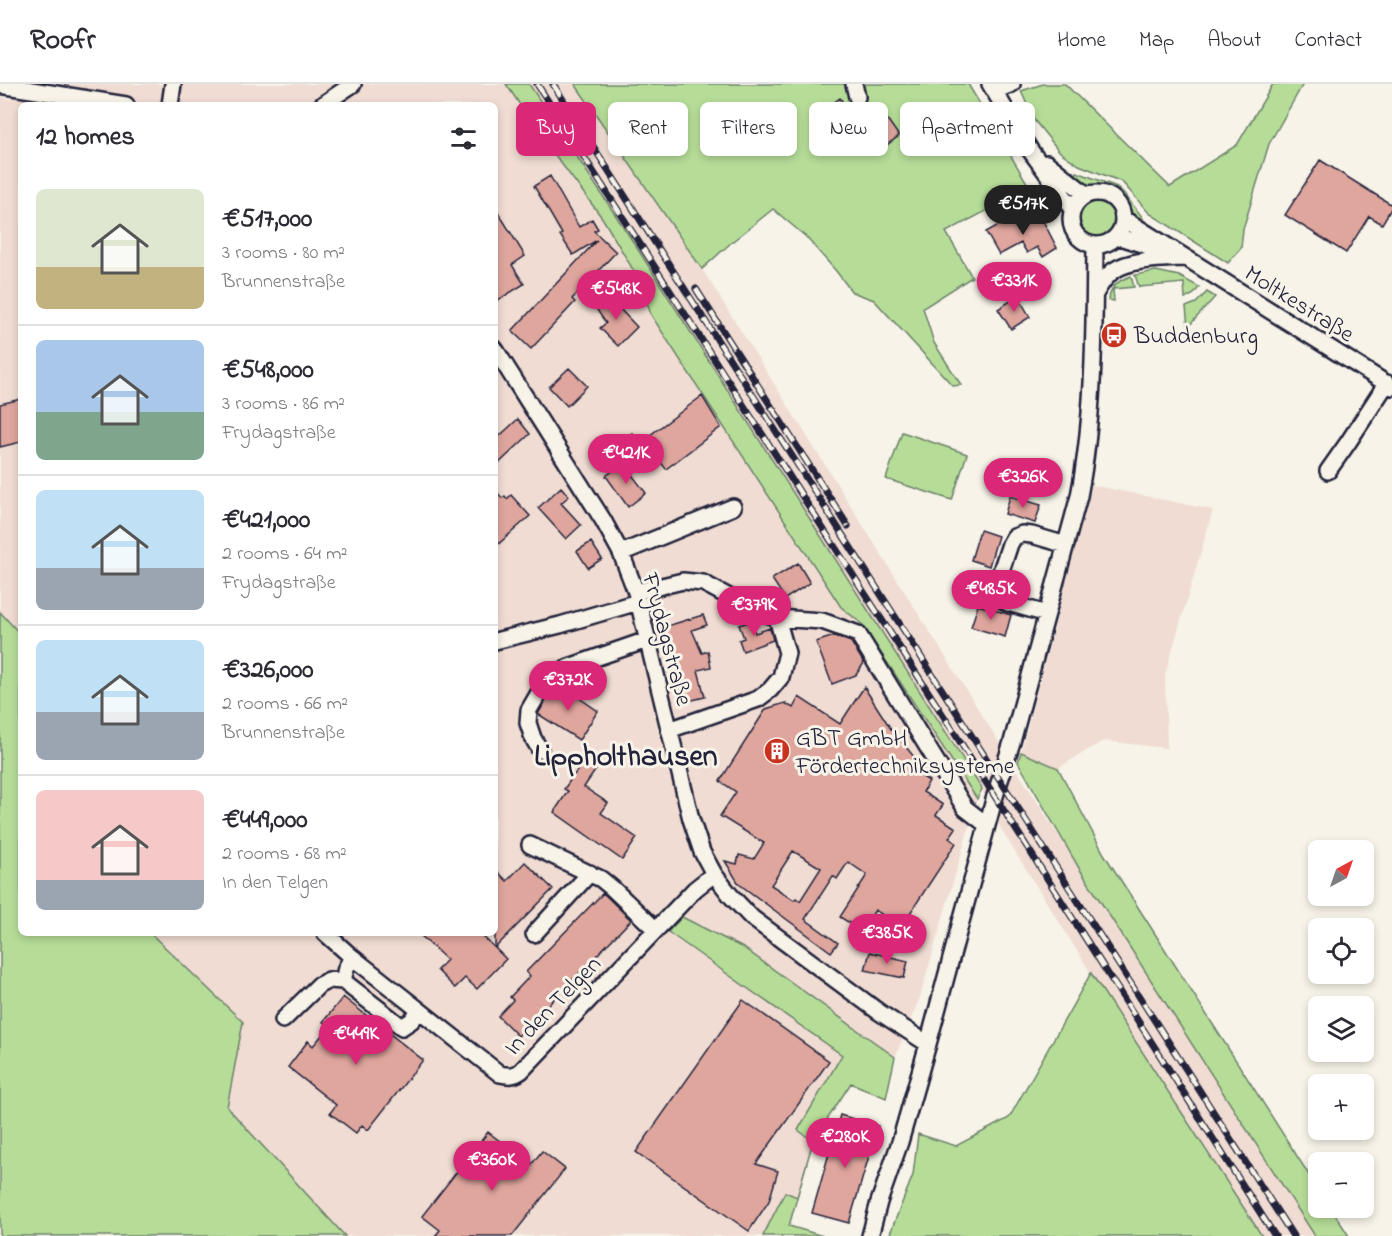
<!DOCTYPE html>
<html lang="en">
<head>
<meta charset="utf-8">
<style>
  :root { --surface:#fff; --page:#f2f2f3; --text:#2b2b33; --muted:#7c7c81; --line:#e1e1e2; --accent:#db2777 }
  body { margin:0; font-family:"Indie Flower",sans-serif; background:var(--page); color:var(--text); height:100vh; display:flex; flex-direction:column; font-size:22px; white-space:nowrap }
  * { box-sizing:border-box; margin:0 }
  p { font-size:20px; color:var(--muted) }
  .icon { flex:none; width:33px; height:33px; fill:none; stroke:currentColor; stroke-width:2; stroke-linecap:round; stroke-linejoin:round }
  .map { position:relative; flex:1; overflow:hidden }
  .drawer { position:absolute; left:18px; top:18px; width:480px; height:834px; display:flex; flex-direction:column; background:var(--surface); border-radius:9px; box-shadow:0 3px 9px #0003 }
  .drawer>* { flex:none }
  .top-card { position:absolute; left:516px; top:18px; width:570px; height:54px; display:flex; gap:12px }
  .needle { width:39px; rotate:40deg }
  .controls { position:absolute; left:1308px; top:756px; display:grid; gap:12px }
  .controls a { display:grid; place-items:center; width:66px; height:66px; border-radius:9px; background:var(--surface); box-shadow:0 3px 9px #0003; font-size:30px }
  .price { position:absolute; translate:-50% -51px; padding:0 14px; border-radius:21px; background:var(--accent); color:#fff; font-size:20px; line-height:39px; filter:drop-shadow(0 2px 3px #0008) }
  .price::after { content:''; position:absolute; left:50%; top:36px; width:18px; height:14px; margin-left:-9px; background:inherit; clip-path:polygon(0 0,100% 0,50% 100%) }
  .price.selected { background:#222; color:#fff }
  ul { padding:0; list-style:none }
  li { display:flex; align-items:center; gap:18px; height:150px; padding:0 18px }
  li+li { border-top:2px solid var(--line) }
  li span { display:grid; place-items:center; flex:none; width:168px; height:120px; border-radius:9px; color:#555 }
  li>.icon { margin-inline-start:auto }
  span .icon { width:72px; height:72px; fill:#fffc; stroke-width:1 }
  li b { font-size:26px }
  h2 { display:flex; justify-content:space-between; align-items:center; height:72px; padding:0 18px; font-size:26px }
  .chip { padding:0 21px; border-radius:9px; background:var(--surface); box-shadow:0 3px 9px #0003; font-size:21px; line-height:54px }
  .chip.selected { background:var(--accent); color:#fff }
  header { display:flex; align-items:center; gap:36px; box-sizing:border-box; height:84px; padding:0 30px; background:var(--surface); border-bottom:2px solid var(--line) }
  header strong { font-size:28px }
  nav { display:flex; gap:33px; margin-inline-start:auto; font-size:21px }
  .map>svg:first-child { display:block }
</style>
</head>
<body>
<header>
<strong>Roofr</strong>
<nav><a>Home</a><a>Map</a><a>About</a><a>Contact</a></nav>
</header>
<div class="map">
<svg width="1392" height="1152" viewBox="0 0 1392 1152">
  <rect width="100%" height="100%" fill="#f7f3e8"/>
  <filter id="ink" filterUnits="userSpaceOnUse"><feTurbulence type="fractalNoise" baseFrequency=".0167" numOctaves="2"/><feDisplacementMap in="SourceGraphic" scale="12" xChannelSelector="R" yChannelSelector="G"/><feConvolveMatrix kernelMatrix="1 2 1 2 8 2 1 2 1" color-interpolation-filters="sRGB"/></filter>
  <g filter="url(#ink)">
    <path fill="#f0dcd2" d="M 15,0 L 506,0 L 543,55 L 603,135 L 641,199 L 651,231 L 841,523 L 862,540 L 977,715 L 920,913 L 895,973 L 745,865 L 668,849 L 842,971 L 798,1046 L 814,1056 L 797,1114 L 785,1109 L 763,1152 L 345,1152 L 226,1023 L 243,938 L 149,850 L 495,849 L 495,21 L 21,21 L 21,551 L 0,528 L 0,13 L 11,15 Z
      M 529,0 L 575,0 L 702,185 L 997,655 L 1315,1152 L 1261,1152 L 1091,889 L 1002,747 L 982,705 L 628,150 Z
      M 1092,401 L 1213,426 L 1165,591 L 1167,664 L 1103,657 L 1058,684 L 1021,668 Z"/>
    <path fill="#b6dd98" stroke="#6c806a" stroke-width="1.5" d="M 506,0 L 529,0 L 628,150 L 982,705 L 977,715 L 862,540 L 841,523 L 651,231 L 641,199 L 603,135 L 543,55 Z
      M 575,0 L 968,0 L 1030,104 L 946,148 L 972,193 L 923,224 L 934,259 L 961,301 L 953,302 L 874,216 L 852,208 L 836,187 L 805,152 L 773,125 L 733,157 L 702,185 Z
      M 1043,0 L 1065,0 L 1170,103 L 1237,61 L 1273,0 L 1303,0 L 1269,60 L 1243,145 L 1241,164 L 1228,179 L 1149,129 L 1122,98 L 1079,81 L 1060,68 L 1034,36 L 1021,7 Z
      M 1077,88 L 1117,103 L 1122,107 L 1143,134 L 1143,141 L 1131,132 L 1127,119 L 1117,107 L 1104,101 L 1083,101 L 1072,95 Z
      M1078 134a19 19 0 1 1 38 0a19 19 0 1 1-38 0Z
      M 1156,187 L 1179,192 L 1199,203 L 1194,210 L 1185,215 L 1184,199 L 1139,203 L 1135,191 Z
      M 1131,192 L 1134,203 L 1113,205 L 1114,217 L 1109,216 C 1110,202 1118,197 1131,192 Z
      M 1207,208 L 1215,213 L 1188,243 L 1186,223 L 1196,219 Z
      M 902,348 L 967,370 L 952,416 L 886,395 Z
      M 0,528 L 21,551 L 21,849 L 150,849 L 243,938 L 227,1023 L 345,1152 L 0,1152 Z
      M 1021,668 L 1058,684 L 1104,770 L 1318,1105 L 1318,1124 L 1331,1124 L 1349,1152 L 1315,1152 L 1079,784 L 1018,678 Z
      M 682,833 L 745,865 L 895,973 L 886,1014 L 851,999 L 813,1057 L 789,1142 L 823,1152 L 763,1152 L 785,1108 L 797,1113 L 813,1057 L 798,1046 L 842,971 L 668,848 Z
      M 1091,889 L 1262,1152 L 889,1152 L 913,1091 L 918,1050 L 956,1062 L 1009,1034 Z"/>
    <path fill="#dfa69e" stroke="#22223b" stroke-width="1.5" fill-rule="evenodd" d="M 840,14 L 852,32 L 830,47 L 818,30 Z
      M 880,25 L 899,52 L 877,68 L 857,41 Z
      M 1320,76 L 1392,121 L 1392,123 L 1382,140 L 1369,132 L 1346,169 L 1285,131 Z
      M 550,92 L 579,143 L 592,135 L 598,145 L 594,147 L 616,168 L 572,215 L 575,218 L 531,265 L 512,247 L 597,156 L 573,171 L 560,151 L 562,150 L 534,102 Z
      M 495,123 L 525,172 L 512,181 L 524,200 L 495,218 Z
      M 1035,129 L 1040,131 L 1057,164 L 1043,173 L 1037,163 L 1027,169 L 1021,159 L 999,171 L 986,148 L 1013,133 L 1017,139 Z
      M 611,211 L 622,223 L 620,225 L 637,243 L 618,262 L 600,244 L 606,239 L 597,226 Z
      M 1018,212 L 1030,233 L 1011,245 L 998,225 Z
      M 569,284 L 587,302 L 567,322 L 549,303 Z
      M 702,312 L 721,343 L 666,385 L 651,366 L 649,368 L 642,358 L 626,369 L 619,359 L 632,349 L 642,357 Z
      M 21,315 L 21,358 L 0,363 L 0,320 Z
      M 518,335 L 530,350 L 495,383 L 495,356 Z
      M 623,379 L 646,409 L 628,423 L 606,392 Z
      M 561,403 L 569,412 L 561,419 L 581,441 L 566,455 L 538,424 Z
      M 495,406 L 502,414 L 505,412 L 507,415 L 511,411 L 530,432 L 495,463 Z
      M 1010,412 L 1041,421 L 1035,439 L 1005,430 Z
      M 980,446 L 998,452 L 989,482 L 971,476 Z
      M 591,458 L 602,475 L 588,484 L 577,467 Z
      M 798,479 L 810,499 L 785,515 L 772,495 Z
      M 978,521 L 1011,531 L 1005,553 L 971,543 Z
      M 703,531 L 707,541 L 692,546 L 702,569 L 708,567 L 711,583 L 698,586 L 705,613 L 684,618 L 677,591 L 681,590 L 672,558 L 670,559 L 664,543 Z
      M 751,537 L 755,549 L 770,544 L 773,556 L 743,567 L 739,556 L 744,554 L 739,541 Z
      M 834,552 L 851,558 L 864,579 L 856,591 L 832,600 L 816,558 Z
      M 559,600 L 598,627 L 579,656 L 538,630 L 551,608 Z
      M 864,603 L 891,645 L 915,674 L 909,684 L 929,697 L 923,708 L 943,721 L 936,731 L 956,744 L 949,754 L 956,759 L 901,843 L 875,826 L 862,847 L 840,833 L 867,791 L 848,778 L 837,795 L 833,792 L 805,835 L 838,859 L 831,868 L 739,800 L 725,777 L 737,780 L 739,771 L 754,775 L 764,759 L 720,732 L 736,708 L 720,697 L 766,625 L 785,619 L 793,624 L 799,613 L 840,640 ZM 793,767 L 821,784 L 800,817 L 796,814 L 794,816 L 771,801 Z
      M 583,674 L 597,684 L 584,703 L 608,719 L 601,729 L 637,754 L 622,776 L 554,728 L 568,707 L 564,705 L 579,684 L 576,682 Z
      M 525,778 L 553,805 L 495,864 L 506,875 L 477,905 L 465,894 L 455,904 L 437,886 L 447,876 L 418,849 L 479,849 L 495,864 L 495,785 L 507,797 Z
      M 603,809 L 631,836 L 518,952 L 498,932 L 513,916 L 510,913 L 530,892 L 526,888 Z
      M 870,868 L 908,877 L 904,894 L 865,886 Z
      M 343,913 L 423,976 L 368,1046 L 362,1041 L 356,1049 L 330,1029 L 336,1021 L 288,983 L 308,957 L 313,962 L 329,943 L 323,938 Z
      M 743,916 L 829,977 L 756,1080 L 778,1087 L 769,1117 L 749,1147 L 636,1068 Z
      M 840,1031 L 878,1042 L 849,1139 L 812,1129 Z
      M 488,1048 L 531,1081 L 542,1067 L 565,1085 L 512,1152 L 435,1152 L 440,1146 L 422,1132 Z"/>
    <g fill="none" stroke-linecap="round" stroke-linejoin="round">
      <defs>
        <path id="minor" d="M 854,0 L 857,13
          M 990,0 L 1030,66 L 1073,125
          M 0,1 L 126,21
          M 994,7 L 1012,0
          M 170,21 L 173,0
          M 322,21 L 353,0
          M 1047,79 L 1087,111
          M1071 135a26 26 0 1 1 52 0a26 26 0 1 1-52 0Z
          M 1124,135 L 1392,303
          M 1117,152 L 1164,167
          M 1095,210 C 1100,201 1105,193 1113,187 C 1130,175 1163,175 1184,174
          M 495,265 L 603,436 L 621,469 L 636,508 L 691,735 L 702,768 L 714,790 L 731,812 L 752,834 L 879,928 L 928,960
          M 1328,387 L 1347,360 L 1387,299
          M 621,469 L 733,423
          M 636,508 L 683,497 L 703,499 L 733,515 L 777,534 L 822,537 L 858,550 L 965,724 L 987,741
          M 1047,530 L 1008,519 L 1001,515 L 998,510 L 996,502 L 1010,460 L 1014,453 L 1022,450 L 1032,451 L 1066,461
          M 495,557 L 560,541 L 638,518
          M 669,646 L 758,615 L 770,606 L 781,593 L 787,569 L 777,534
          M 540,666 L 533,654 L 528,639 L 529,626 L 543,602 L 553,592 L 569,583 L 647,556
          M 530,761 L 601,795 L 612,804 L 656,846
          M 325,849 L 352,873 L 500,990 C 509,992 514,992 521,987 L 695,805 L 714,790
          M 534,850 L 590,789
          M 352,873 L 346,884 L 343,897 L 402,943 L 411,937 L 420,927
          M 283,936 L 319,901 L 329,896 L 343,897
          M 870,1152 L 879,1118 L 900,1058 L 928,960 L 995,712 L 1012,658 L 1079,412 C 1095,329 1094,244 1095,161"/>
      </defs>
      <use href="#minor" stroke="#22223b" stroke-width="20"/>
      <use href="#minor" stroke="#f7f3e8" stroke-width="15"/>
      <defs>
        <path id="rail" d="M 537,0 L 936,620 L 1275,1152
          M 553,0 L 1293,1152
          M 696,205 L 848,442"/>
      </defs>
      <use href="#rail" stroke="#22223b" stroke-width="7"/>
      <use href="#rail" stroke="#f7f3e8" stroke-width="4.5" stroke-dasharray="14" stroke-linecap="butt"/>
    </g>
  </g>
  <defs>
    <symbol id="bus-disc" viewBox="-11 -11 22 22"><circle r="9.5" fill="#c8321e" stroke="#f7f3e8"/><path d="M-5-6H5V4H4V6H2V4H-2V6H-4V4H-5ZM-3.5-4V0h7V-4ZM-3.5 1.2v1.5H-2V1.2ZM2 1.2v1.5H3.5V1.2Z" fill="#fff"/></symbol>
    <symbol id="building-disc" viewBox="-11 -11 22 22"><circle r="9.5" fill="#c8321e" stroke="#f7f3e8"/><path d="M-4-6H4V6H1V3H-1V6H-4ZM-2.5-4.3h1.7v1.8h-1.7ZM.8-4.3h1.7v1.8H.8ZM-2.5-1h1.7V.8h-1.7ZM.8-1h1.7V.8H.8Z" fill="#fff"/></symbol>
  </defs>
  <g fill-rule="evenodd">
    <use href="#bus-disc" x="1099" y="236" width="30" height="30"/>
    <use href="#building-disc" x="762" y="652" width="30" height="30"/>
  </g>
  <g text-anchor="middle" stroke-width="6" stroke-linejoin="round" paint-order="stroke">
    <g font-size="24" fill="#22223b" stroke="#f7f3e8">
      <text transform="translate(1300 219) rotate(32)" y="8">Moltkestraße</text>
      <text transform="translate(668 555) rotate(75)" y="8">Frydagstraße</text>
      <text transform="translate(552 921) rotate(-46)" y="8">In den Telgen</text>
    </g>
    <g font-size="24" fill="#22223b" stroke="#f7f3e8" text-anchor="start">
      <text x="1134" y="259">Buddenburg</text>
      <text x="796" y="661">GBT GmbH<tspan x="796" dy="28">Fördertechniksysteme</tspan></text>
    </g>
    <g font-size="30" font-weight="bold" fill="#22223b" stroke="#f7f3e8">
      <text x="626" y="681">Lippholthausen</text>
    </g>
  </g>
</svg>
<div class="controls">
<a><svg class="needle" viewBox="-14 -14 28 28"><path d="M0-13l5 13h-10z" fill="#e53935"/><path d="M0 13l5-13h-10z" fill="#7c7c81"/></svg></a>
<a><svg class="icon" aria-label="locate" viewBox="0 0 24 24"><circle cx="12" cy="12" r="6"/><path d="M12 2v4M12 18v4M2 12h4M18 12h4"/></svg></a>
<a><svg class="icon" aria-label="layers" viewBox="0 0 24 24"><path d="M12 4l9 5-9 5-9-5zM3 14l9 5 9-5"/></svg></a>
<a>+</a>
<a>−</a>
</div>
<b class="price selected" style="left:1023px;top:152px">€517K</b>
<b class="price" style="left:1014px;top:229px">€331K</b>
<b class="price" style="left:616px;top:237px">€548K</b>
<b class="price" style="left:626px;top:401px">€421K</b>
<b class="price" style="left:1023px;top:425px">€326K</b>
<b class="price" style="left:991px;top:537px">€485K</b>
<b class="price" style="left:754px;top:553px">€379K</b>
<b class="price" style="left:568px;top:628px">€372K</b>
<b class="price" style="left:887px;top:881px">€385K</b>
<b class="price" style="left:356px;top:982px">€449K</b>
<b class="price" style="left:845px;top:1085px">€280K</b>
<b class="price" style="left:492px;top:1108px">€360K</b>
<div class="top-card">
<a class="chip selected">Buy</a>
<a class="chip">Rent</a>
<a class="chip">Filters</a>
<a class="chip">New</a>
<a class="chip">Apartment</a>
</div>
<section class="drawer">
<h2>12 homes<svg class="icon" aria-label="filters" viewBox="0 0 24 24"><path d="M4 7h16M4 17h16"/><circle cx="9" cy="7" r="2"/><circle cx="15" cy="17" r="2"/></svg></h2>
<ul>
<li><span style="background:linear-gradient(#dfe7d0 65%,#c2b280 0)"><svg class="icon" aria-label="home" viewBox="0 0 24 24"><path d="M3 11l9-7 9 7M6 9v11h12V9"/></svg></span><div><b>€517,000</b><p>3 rooms · 80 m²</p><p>Brunnenstraße</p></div></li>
<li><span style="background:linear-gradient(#a9c7e8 60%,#7fa58c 0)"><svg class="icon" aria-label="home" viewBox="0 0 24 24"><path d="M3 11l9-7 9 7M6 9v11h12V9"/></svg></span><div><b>€548,000</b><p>3 rooms · 86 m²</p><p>Frydagstraße</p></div></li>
<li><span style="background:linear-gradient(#bfe0f5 65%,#9aa5b1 0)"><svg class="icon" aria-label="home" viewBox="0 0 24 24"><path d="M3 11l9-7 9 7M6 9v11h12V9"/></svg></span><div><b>€421,000</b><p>2 rooms · 64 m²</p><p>Frydagstraße</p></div></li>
<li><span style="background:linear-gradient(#bfe0f5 60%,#9aa5b1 0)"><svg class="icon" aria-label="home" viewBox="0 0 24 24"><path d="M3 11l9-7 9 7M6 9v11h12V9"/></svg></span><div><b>€326,000</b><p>2 rooms · 66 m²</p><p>Brunnenstraße</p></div></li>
<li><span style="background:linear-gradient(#f6c9c9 75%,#9aa5b1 0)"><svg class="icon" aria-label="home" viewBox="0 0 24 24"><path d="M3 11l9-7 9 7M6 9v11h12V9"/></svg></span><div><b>€449,000</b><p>2 rooms · 68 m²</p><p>In den Telgen</p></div></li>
</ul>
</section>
</div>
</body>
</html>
